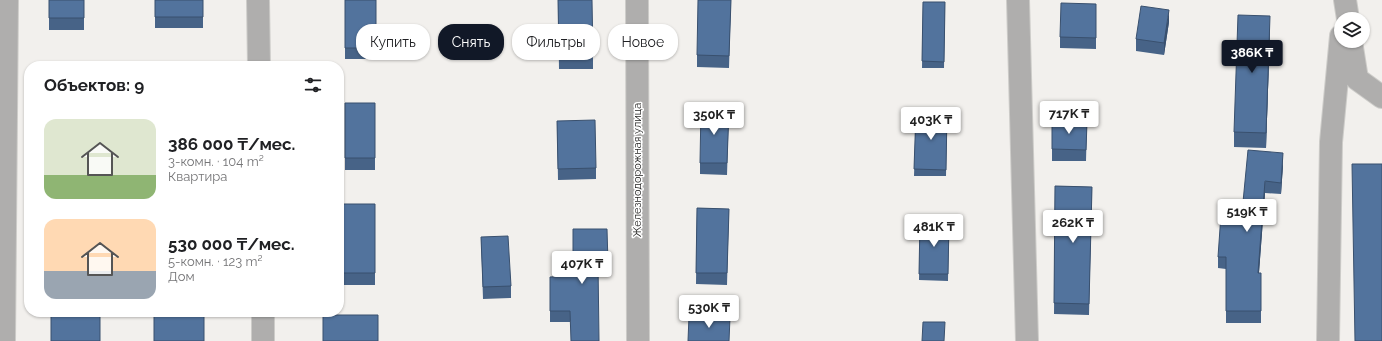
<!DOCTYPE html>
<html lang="ru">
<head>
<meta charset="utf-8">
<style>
  :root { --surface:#fff; --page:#f2f2f2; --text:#202124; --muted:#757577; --accent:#111827 }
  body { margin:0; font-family:Raleway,sans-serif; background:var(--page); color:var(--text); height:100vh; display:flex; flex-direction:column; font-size:15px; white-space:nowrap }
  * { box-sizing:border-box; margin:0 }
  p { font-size:13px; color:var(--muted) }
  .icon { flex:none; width:22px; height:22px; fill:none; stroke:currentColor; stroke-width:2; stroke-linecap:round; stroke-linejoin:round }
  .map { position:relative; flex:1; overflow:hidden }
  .drawer { position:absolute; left:24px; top:61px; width:320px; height:256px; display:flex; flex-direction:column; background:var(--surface); border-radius:16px; box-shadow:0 1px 3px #0004 }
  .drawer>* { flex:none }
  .top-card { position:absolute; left:356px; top:24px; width:380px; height:36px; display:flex; gap:8px }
  .buttons { position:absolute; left:1334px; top:12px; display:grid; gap:8px }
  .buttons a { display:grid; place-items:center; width:36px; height:36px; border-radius:50%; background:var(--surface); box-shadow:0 1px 3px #0004; font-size:20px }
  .price { position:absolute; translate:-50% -34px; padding:0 9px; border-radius:4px; background:#fff; color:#222; font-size:13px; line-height:26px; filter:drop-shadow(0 1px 2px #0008) }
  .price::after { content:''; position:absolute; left:50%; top:24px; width:12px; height:9px; margin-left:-6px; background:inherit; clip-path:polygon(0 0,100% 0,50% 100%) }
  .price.on { background:var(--accent); color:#fff }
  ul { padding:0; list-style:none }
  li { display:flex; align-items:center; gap:12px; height:100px; padding:0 20px }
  li span { display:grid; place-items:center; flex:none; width:112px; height:80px; border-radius:12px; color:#555 }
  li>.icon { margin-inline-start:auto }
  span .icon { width:48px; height:48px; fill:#fffc; stroke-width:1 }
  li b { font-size:17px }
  h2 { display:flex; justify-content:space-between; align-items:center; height:48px; padding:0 20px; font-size:17px }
  .chip { padding:0 14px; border-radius:16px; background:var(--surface); box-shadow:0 1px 3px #0004; font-size:14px; line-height:36px }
  .chip.on { background:var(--accent); color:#fff }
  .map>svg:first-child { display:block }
</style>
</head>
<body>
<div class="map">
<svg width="1382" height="341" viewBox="0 0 1382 341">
  <rect width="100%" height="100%" fill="#f2f0ed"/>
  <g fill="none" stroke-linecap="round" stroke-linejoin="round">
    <defs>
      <path id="street" d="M 258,0 L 259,66
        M 637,0 L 638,341
        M 1018,0 L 1027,341
        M 1345,0 L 1348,19
        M 1351,41 L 1357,79 L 1382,97
        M 263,312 L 263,341
        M 4,341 L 7,0
        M 1328,341 L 1331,142 L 1341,36"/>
    </defs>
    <use href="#street" stroke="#cdccc9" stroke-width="24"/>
    <use href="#street" stroke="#afaead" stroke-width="22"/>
  </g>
  <path fill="#476387" d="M 49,0 L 84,0 L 84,30 L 49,30 Z
    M 155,0 L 203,0 L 203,28 L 155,28 Z
    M 345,0 L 376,0 L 376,59 L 345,59 Z
    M 558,0 L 593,57 L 593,69 L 559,69 Z
    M 731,0 L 729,68 L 697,67 L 697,55 Z
    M 923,2 L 945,2 L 944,68 L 922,68 Z
    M 1096,4 L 1096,49 L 1060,48 L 1060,37 Z
    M 1169,22 L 1164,55 L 1136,51 L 1136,39 Z
    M 1270,31 L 1266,148 L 1234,147 L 1234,132 Z
    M 345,103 L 375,103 L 375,170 L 345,170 Z
    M 729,109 L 727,175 L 700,174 L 700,163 Z
    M 916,111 L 947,112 L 946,176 L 914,176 Z
    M 557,121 L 596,168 L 596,179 L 558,180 Z
    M 1087,122 L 1086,161 L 1052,161 L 1052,149 Z
    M 1283,165 L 1281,194 L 1265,193 L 1259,273 L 1261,273 L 1261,323 L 1226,323 L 1226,269 L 1218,268 L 1218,257 L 1243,202 Z
    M 1055,186 L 1092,187 L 1089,315 L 1054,314 Z
    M 339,204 L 375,204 L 375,285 L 339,285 Z
    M 697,208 L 729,209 L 727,285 L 696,284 Z
    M 920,222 L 949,223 L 948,281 L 919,280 Z
    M 573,229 L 608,263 L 608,274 L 598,275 L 570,322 L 550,322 L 550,288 L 573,276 Z
    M 481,237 L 511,286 L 511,298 L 483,299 Z"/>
  <path fill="#39506e" d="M 1169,10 L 1169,22 L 1164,55 L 1164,43 Z
    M 1270,16 L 1270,31 L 1266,148 L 1266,133 Z
    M 1283,153 L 1283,165 L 1281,194 L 1281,183 Z
    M 1265,181 L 1265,193 L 1258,285 L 1258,273 Z"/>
  <path fill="#52739d" stroke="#39506e" d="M 49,0 L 84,0 L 84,18 L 49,18 Z
    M 155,0 L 203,0 L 203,17 L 155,17 Z
    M 345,0 L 376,0 L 376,48 L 345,48 Z
    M 558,0 L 592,0 L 593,57 L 559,58 Z
    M 698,0 L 731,0 L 729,56 L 697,55 Z
    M 923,2 L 945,2 L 944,62 L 922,61 Z
    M 1061,3 L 1096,4 L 1096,38 L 1060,37 Z
    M 1141,6 L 1169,10 L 1164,43 L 1136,39 Z
    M 1238,15 L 1270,16 L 1266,133 L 1234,132 Z
    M 345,103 L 375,103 L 375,158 L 345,158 Z
    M 701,108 L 729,109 L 727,163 L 700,163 Z
    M 916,111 L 947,112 L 946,170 L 914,169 Z
    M 595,120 L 596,168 L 558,169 L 557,121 Z
    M 1052,121 L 1087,122 L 1086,150 L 1052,149 Z
    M 1248,150 L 1283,153 L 1281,183 L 1265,181 L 1258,273 L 1261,273 L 1261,311 L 1226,311 L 1226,257 L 1218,257 L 1222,200 L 1243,202 Z
    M 1352,164 L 1382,164 L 1382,341 L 1355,341 Z
    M 1055,186 L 1092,187 L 1089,304 L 1054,303 Z
    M 339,204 L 375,204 L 375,273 L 339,273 Z
    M 697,208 L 729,209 L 727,273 L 696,273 Z
    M 920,222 L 949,223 L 948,274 L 919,274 Z
    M 573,229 L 607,229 L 608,263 L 598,263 L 599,341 L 571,341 L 570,311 L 550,311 L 550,277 L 573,276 Z
    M 508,236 L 511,286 L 483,287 L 481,237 Z
    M 51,312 L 100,312 L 100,341 L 51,341 Z
    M 154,312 L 204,312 L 204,341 L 154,341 Z
    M 323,315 L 378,315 L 378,341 L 323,341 Z
    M 689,316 L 730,317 L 729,341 L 688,341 Z
    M 923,322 L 945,322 L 944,341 L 922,341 Z"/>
  <g text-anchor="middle" stroke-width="3" stroke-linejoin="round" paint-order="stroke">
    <g font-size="11" fill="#262625" stroke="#fff">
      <text transform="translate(637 170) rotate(-90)" y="4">Железнодорожная улица</text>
    </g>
  </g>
</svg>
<div class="buttons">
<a><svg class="icon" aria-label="layers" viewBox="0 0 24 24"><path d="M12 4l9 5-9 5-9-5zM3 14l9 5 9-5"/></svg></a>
</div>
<b class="price on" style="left:1252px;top:74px">386K ₸</b>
<b class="price" style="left:1069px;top:135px">717K ₸</b>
<b class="price" style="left:714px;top:136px">350K ₸</b>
<b class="price" style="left:931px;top:141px">403K ₸</b>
<b class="price" style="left:1247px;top:233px">519K ₸</b>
<b class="price" style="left:1073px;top:244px">262K ₸</b>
<b class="price" style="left:934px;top:248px">481K ₸</b>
<b class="price" style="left:582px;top:285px">407K ₸</b>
<b class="price" style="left:709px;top:329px">530K ₸</b>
<div class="top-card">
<a class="chip">Купить</a>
<a class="chip on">Снять</a>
<a class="chip">Фильтры</a>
<a class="chip">Новое</a>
</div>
<section class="drawer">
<h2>Объектов: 9<svg class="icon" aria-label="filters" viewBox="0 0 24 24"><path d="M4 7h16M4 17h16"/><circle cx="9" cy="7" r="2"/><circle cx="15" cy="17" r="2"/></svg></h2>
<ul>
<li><span style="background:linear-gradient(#dfe7d0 70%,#8fb573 0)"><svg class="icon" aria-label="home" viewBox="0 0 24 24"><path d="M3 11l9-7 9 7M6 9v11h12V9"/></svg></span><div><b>386 000 ₸/мес.</b><p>3-комн. · 104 m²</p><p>Квартира</p></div></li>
<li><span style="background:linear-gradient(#ffd9b3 65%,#9aa5b1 0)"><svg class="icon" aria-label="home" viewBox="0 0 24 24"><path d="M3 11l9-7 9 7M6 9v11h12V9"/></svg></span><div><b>530 000 ₸/мес.</b><p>5-комн. · 123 m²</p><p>Дом</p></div></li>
</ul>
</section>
</div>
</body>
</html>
